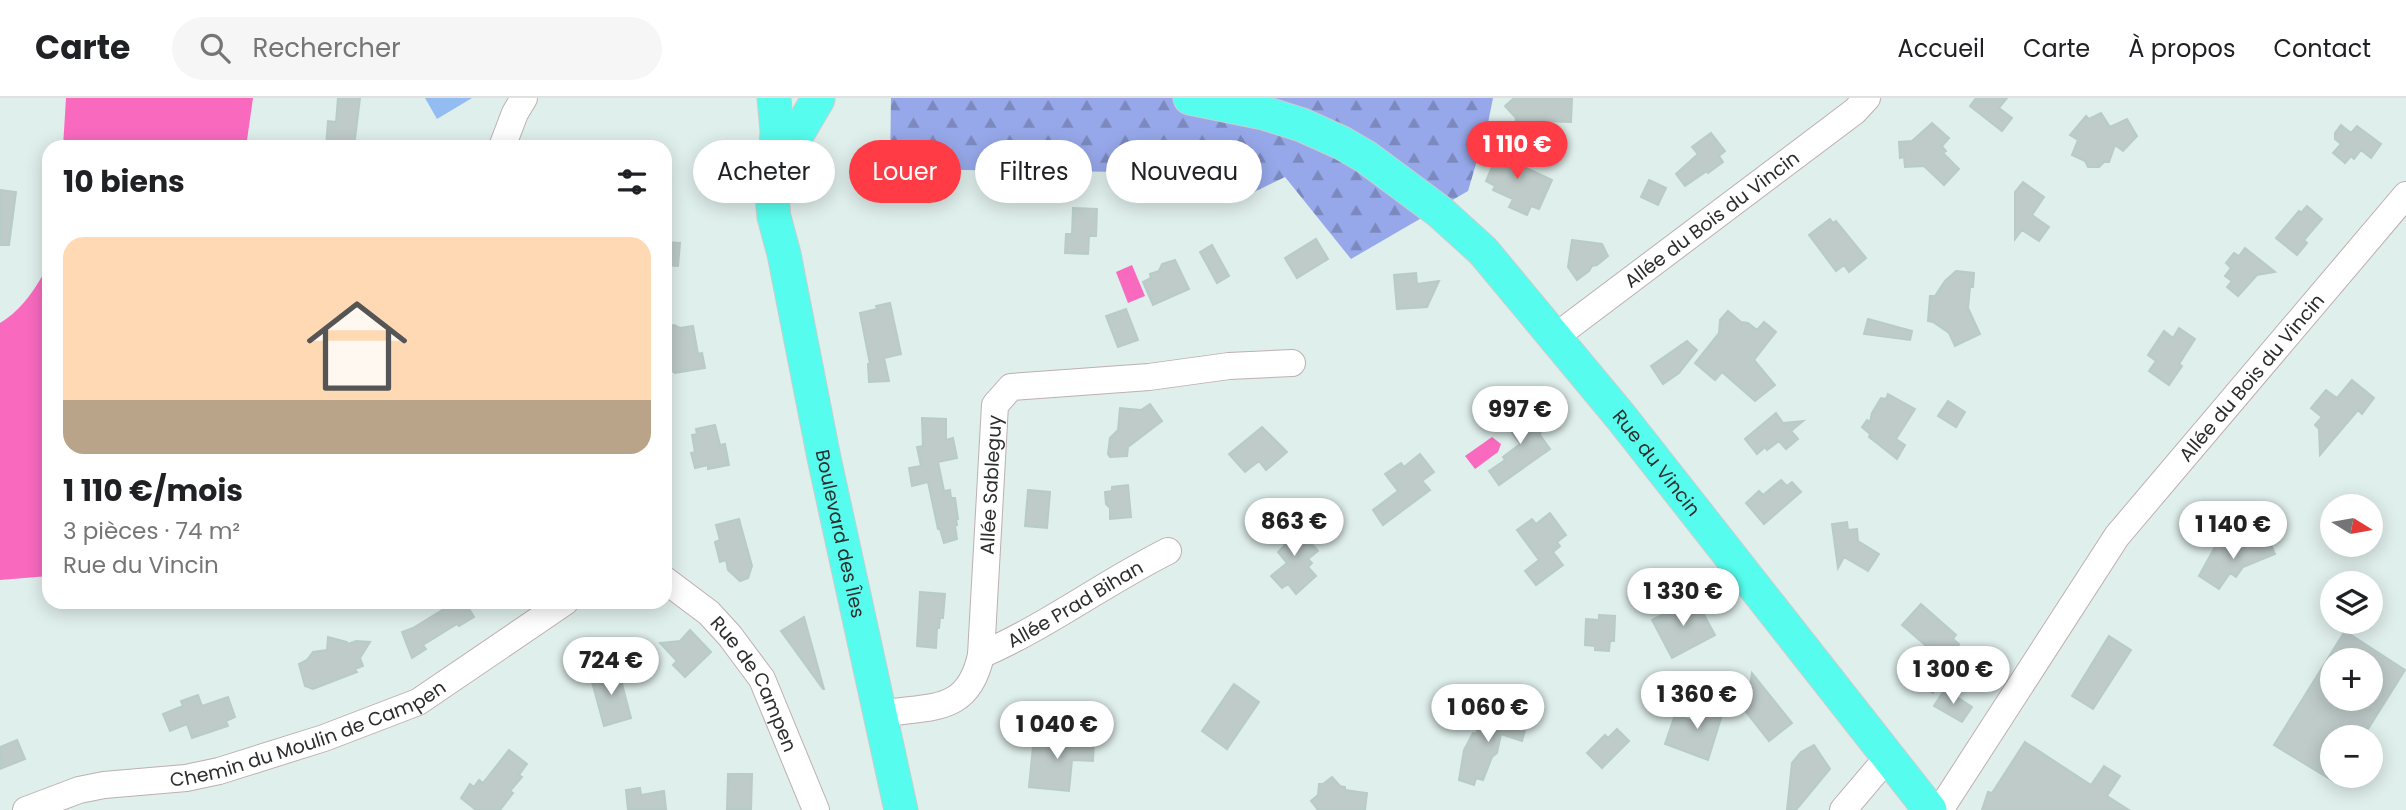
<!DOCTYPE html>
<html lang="fr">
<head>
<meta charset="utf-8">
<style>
  :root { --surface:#fff; --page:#f6f6f6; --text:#202124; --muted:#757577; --line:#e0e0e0; --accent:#ff3c45 }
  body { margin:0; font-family:Poppins,sans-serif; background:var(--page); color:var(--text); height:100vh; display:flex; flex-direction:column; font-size:26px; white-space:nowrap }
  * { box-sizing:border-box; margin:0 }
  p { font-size:23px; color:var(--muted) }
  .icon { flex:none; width:38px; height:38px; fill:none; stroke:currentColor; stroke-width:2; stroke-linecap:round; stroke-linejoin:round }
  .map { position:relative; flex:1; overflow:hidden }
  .sheet { position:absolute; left:42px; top:42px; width:630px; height:469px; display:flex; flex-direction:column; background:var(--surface); border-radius:21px; box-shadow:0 4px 18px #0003 }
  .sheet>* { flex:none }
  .top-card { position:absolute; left:693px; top:42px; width:665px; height:63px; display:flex; gap:14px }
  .needle { width:46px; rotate:101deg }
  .tools { position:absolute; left:2320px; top:396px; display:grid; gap:14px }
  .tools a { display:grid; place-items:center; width:63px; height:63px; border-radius:50%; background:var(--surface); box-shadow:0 4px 18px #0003; font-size:35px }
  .price { position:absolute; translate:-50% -60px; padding:0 16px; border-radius:24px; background:#fff; color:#222; font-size:23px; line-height:46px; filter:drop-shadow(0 2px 4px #0008) }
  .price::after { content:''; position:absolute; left:50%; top:42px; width:21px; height:16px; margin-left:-10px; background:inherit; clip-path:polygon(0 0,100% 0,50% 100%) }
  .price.current { background:var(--accent); color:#fff }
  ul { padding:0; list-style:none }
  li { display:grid; align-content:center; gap:14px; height:371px; padding:0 21px }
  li+li { border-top:2px solid var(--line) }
  li span { display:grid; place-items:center; height:217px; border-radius:21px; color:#555 }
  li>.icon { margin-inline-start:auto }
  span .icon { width:126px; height:126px; fill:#fffc; stroke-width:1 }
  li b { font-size:30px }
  h2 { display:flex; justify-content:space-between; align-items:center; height:84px; padding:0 21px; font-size:30px }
  .tag { padding:0 24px; border-radius:32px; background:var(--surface); box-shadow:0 4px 18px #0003; font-size:24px; line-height:63px }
  .tag.current { background:var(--accent); color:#fff }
  header { display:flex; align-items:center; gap:42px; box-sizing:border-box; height:98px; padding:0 35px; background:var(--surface); border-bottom:2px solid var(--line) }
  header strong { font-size:33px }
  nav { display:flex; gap:38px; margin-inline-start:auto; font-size:24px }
  .search { width:490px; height:63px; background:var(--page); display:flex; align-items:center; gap:18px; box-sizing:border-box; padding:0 24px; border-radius:38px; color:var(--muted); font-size:26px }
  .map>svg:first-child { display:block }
</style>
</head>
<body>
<header>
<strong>Carte</strong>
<div class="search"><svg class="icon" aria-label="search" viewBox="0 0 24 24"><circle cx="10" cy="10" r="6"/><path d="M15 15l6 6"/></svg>Rechercher</div>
<nav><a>Accueil</a><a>Carte</a><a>À propos</a><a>Contact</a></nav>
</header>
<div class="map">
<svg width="2406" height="712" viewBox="0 0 2406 712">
  <defs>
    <pattern id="forest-firs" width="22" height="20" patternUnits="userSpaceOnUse" patternTransform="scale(1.75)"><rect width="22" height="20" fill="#97a8ea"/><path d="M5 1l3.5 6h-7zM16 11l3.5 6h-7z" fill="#7c89be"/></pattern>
  </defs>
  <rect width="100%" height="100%" fill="#dfefeb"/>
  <path fill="url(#forest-firs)" d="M 891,0 L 1493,0 L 1488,25 L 1468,93 L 1351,161 L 1285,79 L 1254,94 L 1125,74 L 890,71 Z"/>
  <path fill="#92bcf2" d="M 425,0 L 472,0 L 437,21 Z"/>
  <path fill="#f96abf" d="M 66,0 L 253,0 L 246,49 L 63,49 Z
    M 49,166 L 49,478 L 0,482 L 0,225 C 24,210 35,191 49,166 Z
    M 1132,167 L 1145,198 L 1128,205 L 1116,174 Z
    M 1492,339 L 1501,346 L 1498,354 L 1475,371 L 1465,358 Z"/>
  <path fill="#becbc8" stroke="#b8ccc7" stroke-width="2" fill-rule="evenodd" d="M 338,0 L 360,0 L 354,49 L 326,49 L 328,23 L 336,24 Z
    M 1514,0 L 1572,1 L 1571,24 L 1539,23 L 1533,28 L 1515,27 L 1516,20 L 1505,8 Z
    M 1976,0 L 2007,0 L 1999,10 L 2012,20 L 2002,33 L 1970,8 Z
    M 2101,15 L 2110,29 L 2127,21 L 2137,38 L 2123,53 L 2115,47 L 2109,64 L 2104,64 L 2099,69 L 2088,69 L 2085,63 L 2072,57 L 2078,42 L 2070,37 L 2086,18 L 2089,21 Z
    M 1932,25 L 1949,40 L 1942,48 L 1946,53 L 1943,55 L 1959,71 L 1944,87 L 1924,68 L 1905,69 L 1904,59 L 1900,60 L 1899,44 L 1912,43 Z
    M 2341,27 L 2351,35 L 2357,28 L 2381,46 L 2371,60 L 2361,52 L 2354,61 L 2351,58 L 2345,65 L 2333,55 L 2341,46 L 2335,41 L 2335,35 Z
    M 1711,35 L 1725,53 L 1719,58 L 1723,64 L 1708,75 L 1707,73 L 1685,88 L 1676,76 L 1698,56 L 1692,49 Z
    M 1499,47 L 1524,59 L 1520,67 L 1552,82 L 1539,111 L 1531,108 L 1527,117 L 1509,109 L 1513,101 L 1493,92 L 1495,88 L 1486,83 L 1492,69 L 1489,68 Z
    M 1649,82 L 1666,90 L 1658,107 L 1641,99 Z
    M 2023,84 L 2044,99 L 2032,117 L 2049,129 L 2039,143 L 2022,132 L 2015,141 L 2015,94 Z
    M 0,92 L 16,94 L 9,147 L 0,147 Z
    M 2307,108 L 2322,121 L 2304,142 L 2307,145 L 2297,157 L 2276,140 L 2299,113 L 2301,115 Z
    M 1073,110 L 1097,111 L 1096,138 L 1089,138 L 1088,156 L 1065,155 L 1066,136 L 1072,136 Z
    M 1830,121 L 1833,125 L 1836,123 L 1866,160 L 1849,174 L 1844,167 L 1836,173 L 1809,137 Z
    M 1316,141 L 1328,161 L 1297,180 L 1285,160 Z
    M 1572,142 L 1602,146 L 1608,158 L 1597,167 L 1592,168 L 1589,173 L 1577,182 L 1568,169 Z
    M 665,144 L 680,145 L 678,168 L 665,167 Z
    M 1212,147 L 1229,178 L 1217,185 L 1200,154 Z
    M 2245,150 L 2275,174 L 2257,177 L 2238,198 L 2227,189 L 2232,183 L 2225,178 L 2231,170 L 2226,165 L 2234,155 L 2239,158 Z
    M 1175,162 L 1189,191 L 1153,207 L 1143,184 L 1151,180 L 1150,176 L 1159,173 L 1162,166 Z
    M 1956,173 L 1974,175 L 1973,189 L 1970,189 L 1968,210 L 1980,236 L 1955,248 L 1949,235 L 1933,224 L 1928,223 L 1930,198 L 1935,198 L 1945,183 Z
    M 1416,175 L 1417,186 L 1439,183 L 1427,209 L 1397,211 L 1394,177 Z
    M 890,205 L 901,256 L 884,260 L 889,283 L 869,284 L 868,266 L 870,266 L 860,215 L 877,211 L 876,208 Z
    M 1126,211 L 1138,242 L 1118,249 L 1106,218 Z
    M 1728,213 L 1741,224 L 1748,225 L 1757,232 L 1764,224 L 1776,234 L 1754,262 L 1775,287 L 1755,303 L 1722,274 L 1715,282 L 1695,265 L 1719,235 L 1720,222 Z
    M 1868,221 L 1912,233 L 1910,242 L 1864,236 Z
    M 674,227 L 680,230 L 693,228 L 698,256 L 702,255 L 705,270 L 675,275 L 665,268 L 665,229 Z
    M 2179,230 L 2195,241 L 2179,266 L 2182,268 L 2169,287 L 2149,273 L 2156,263 L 2148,257 L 2164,233 L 2173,240 Z
    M 1687,243 L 1697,252 L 1679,275 L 1663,286 L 1651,268 Z
    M 2352,282 L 2374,300 L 2362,316 L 2358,312 L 2320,357 L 2319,331 L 2315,327 L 2322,319 L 2311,310 L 2326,292 L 2337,300 Z
    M 1888,296 L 1915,311 L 1896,341 L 1905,347 L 1897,361 L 1869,339 L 1870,336 L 1862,329 L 1867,322 L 1870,324 L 1872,315 L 1881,300 L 1886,301 Z
    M 1948,303 L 1965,314 L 1956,329 L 1938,318 Z
    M 1150,306 L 1162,323 L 1128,349 L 1127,358 L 1110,359 L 1108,356 L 1110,340 L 1118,332 L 1120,310 L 1141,312 Z
    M 1519,307 L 1532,325 L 1542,328 L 1540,337 L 1550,351 L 1499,387 L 1489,373 L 1505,362 L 1503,359 L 1520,346 L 1502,320 Z
    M 1776,315 L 1783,325 L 1803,323 L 1791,333 L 1798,341 L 1786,351 L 1779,343 L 1767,352 L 1765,349 L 1757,356 L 1745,341 Z
    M 922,320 L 946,321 L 946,342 L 953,340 L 957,360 L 938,364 L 944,393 L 950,392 L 951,400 L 955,400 L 958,421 L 956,421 L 957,427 L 955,428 L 957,441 L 944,445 L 940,431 L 938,431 L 928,384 L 912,388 L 909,370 L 921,368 L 917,349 L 923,348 Z
    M 715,327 L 720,347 L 725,346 L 729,367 L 708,371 L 708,367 L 695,370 L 691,355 L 695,354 L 692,337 L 697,336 L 696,331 Z
    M 1262,329 L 1287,354 L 1266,372 L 1259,363 L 1245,374 L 1229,356 Z
    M 1420,356 L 1434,374 L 1422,383 L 1430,392 L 1383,427 L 1373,412 L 1398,393 L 1385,376 L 1401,365 L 1404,369 Z
    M 1781,382 L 1787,388 L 1792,384 L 1801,394 L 1764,426 L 1746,405 L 1759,393 L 1763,397 Z
    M 1128,387 L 1131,419 L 1110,421 L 1110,410 L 1106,406 L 1105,394 L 1112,393 L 1112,389 Z
    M 1028,392 L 1050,394 L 1047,430 L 1025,428 Z
    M 1550,415 L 1566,437 L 1557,444 L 1560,448 L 1553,454 L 1563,467 L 1536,487 L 1525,473 L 1539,462 L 1517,432 L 1532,421 L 1536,426 Z
    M 1281,420 L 1296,437 L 1300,433 L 1318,453 L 1308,461 L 1312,465 L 1308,469 L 1316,478 L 1296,496 L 1288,486 L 1282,490 L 1271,478 L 1287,465 L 1278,454 L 1285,447 L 1270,430 Z
    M 739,421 L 752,468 L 748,480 L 740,483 L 728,472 L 726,462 L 720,464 L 715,444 L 720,442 L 716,427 Z
    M 1847,424 L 1848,432 L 1857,431 L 1858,443 L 1879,456 L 1868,473 L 1844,459 L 1838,470 L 1832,426 Z
    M 2268,440 L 2275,456 L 2243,469 L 2236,479 L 2230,475 L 2219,491 L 2199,478 L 2216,447 L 2227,447 L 2236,453 Z
    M 920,494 L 945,496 L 943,520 L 940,520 L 939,530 L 937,530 L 936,550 L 917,548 Z
    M 1695,500 L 1715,537 L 1672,560 L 1652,522 Z
    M 444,504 L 465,504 L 474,519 L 459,528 L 457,526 L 423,547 L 426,551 L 412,560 L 402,534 L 413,530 L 447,509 Z
    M 1921,506 L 1956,537 L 1953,541 L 1959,546 L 1957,550 L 1962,553 L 1933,595 L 1915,584 L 1933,554 L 1902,527 Z
    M 1599,517 L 1615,518 L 1614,543 L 1610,543 L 1609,553 L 1595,552 L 1595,548 L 1585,547 L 1586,521 L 1599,522 Z
    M 804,519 L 824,591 L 823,591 L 781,533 Z
    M 690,532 L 711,554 L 685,579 L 673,567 L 677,563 L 660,545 L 680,543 Z
    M 2345,533 L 2405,572 L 2363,639 L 2333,639 L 2333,683 L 2274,647 ZM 2333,562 L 2371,562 L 2371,600 L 2333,600 Z
    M 2109,538 L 2131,552 L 2093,611 L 2072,598 Z
    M 328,539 L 347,544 L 348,546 L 356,543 L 370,544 L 360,560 L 363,568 L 355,571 L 357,574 L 313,591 L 305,588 L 299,566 L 307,562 L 313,554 L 327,552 Z
    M 617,567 L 631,620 L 604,628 L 592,584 L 604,580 L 602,571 Z
    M 1752,575 L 1792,625 L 1769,643 L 1735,600 L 1750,588 Z
    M 1234,586 L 1259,604 L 1227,651 L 1202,633 Z
    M 1945,591 L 1972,609 L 1962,624 L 1934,608 Z
    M 198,597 L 202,608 L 228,599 L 235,619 L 226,623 L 228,628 L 192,640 L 187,626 L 170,633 L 163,616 L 183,608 L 181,603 Z
    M 1710,599 L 1726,604 L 1708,662 L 1665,646 L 1675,617 L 1702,626 Z
    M 1484,611 L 1527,625 L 1522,643 L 1501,636 L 1497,655 L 1492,659 L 1483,682 L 1476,680 L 1474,687 L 1459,682 L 1464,652 L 1473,635 L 1476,636 Z
    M 1617,631 L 1629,643 L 1602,670 L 1587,655 L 1605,637 L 1608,640 Z
    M 1074,637 L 1094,644 L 1093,663 L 1072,662 L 1069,693 L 1029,689 L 1034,638 L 1074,642 Z
    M 17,642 L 25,661 L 0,671 L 0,649 Z
    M 2025,644 L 2091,687 L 2104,668 L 2120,678 L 2107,698 L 2129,712 L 1982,712 L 1988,694 L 1992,695 Z
    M 1814,647 L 1830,671 L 1796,712 L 1787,712 L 1792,665 L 1801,654 Z
    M 509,652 L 527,666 L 519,677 L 522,679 L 510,693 L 513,695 L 500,712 L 476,712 L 461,700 L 470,686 L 474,689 L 479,682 L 483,685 Z
    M 728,676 L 752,676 L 751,712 L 727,711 Z
    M 1332,679 L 1340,688 L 1345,689 L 1345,692 L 1367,695 L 1365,712 L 1318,712 L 1311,703 L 1318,697 L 1319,686 L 1323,686 Z
    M 640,690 L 641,697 L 664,693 L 666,711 L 628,712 L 626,692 Z"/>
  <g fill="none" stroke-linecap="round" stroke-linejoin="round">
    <defs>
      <g id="minor">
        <path d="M 502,49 L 515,15 L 524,0"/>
        <path id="s1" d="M 1555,239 L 1855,13 L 1867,0"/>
        <path id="s2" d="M 665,482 L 709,515 L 730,538 L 762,581 L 816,712"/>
        <path id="s3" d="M 981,557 C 1046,529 1104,485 1168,453"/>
        <path id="s4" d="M 881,616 C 931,607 968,617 981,557 L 995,307 L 1011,289 L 1149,279 L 1229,268 L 1292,265"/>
        <path id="s5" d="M 26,712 L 79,692 L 104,687 L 186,680 L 219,673 L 324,640 L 418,604 L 565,504"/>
        <path d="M 1843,712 L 1888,659"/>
        <path id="s6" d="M 1940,712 L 2117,438 L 2406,97"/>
      </g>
      <g id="major">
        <path id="s7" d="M 774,0 L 777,34 L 772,99 L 774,119 L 784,156 L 824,360 L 901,712"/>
        <path id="s8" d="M 1190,0 L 1264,15 L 1302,27 L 1342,45 L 1366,59 L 1440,114 L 1483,153 L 1621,319 L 1930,712"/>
        <path d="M 790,70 L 795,40 L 818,1"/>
      </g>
    </defs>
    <use href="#minor" stroke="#beafb0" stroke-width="28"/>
    <use href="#major" stroke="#cdcdcd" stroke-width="35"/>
    <use href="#minor" stroke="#fff" stroke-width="26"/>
    <use href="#major" stroke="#56fdee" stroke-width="33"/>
  </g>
  <g text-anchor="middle" stroke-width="7" stroke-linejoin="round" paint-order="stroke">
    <g font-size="19" fill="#2d2d2d" stroke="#fff">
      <text dy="7" stroke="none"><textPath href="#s1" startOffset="196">Allée du Bois du Vincin</textPath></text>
      <text dy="7" stroke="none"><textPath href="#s6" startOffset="534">Allée du Bois du Vincin</textPath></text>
      <text dy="7" stroke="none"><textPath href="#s8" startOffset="611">Rue du Vincin</textPath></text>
      <text dy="7" stroke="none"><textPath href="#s4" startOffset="299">Allée Sableguy</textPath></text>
      <text dy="7" stroke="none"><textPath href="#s7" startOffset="443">Boulevard des Îles</textPath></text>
      <text dy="7" stroke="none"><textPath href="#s3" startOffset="107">Allée Prad Bihan</textPath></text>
      <text dy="7" stroke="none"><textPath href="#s2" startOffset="140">Rue de Campen</textPath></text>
      <text dy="7" stroke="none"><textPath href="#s5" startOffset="294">Chemin du Moulin de Campen</textPath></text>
    </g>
  </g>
</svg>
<div class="tools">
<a><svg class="needle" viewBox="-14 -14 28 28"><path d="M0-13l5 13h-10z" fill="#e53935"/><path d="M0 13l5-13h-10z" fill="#757577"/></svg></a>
<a><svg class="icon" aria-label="layers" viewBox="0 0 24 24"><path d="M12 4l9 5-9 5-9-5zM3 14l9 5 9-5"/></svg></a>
<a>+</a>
<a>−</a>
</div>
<b class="price current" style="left:1517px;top:83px">1 110 €</b>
<b class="price" style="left:1520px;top:348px">997 €</b>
<b class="price" style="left:1294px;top:460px">863 €</b>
<b class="price" style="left:2233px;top:463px">1 140 €</b>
<b class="price" style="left:1683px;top:530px">1 330 €</b>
<b class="price" style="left:611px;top:599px">724 €</b>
<b class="price" style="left:1953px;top:608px">1 300 €</b>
<b class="price" style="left:1697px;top:633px">1 360 €</b>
<b class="price" style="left:1488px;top:646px">1 060 €</b>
<b class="price" style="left:1057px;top:663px">1 040 €</b>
<div class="top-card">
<a class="tag">Acheter</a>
<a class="tag current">Louer</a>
<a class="tag">Filtres</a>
<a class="tag">Nouveau</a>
</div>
<section class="sheet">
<h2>10 biens<svg class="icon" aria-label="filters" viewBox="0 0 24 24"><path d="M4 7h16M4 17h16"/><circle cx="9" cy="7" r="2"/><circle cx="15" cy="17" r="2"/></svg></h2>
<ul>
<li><span style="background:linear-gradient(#ffd9b3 75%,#b9a48a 0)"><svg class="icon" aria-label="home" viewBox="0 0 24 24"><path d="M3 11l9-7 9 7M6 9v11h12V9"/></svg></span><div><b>1 110 €/mois</b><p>3 pièces · 74 m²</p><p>Rue du Vincin</p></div></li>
</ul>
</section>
</div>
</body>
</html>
